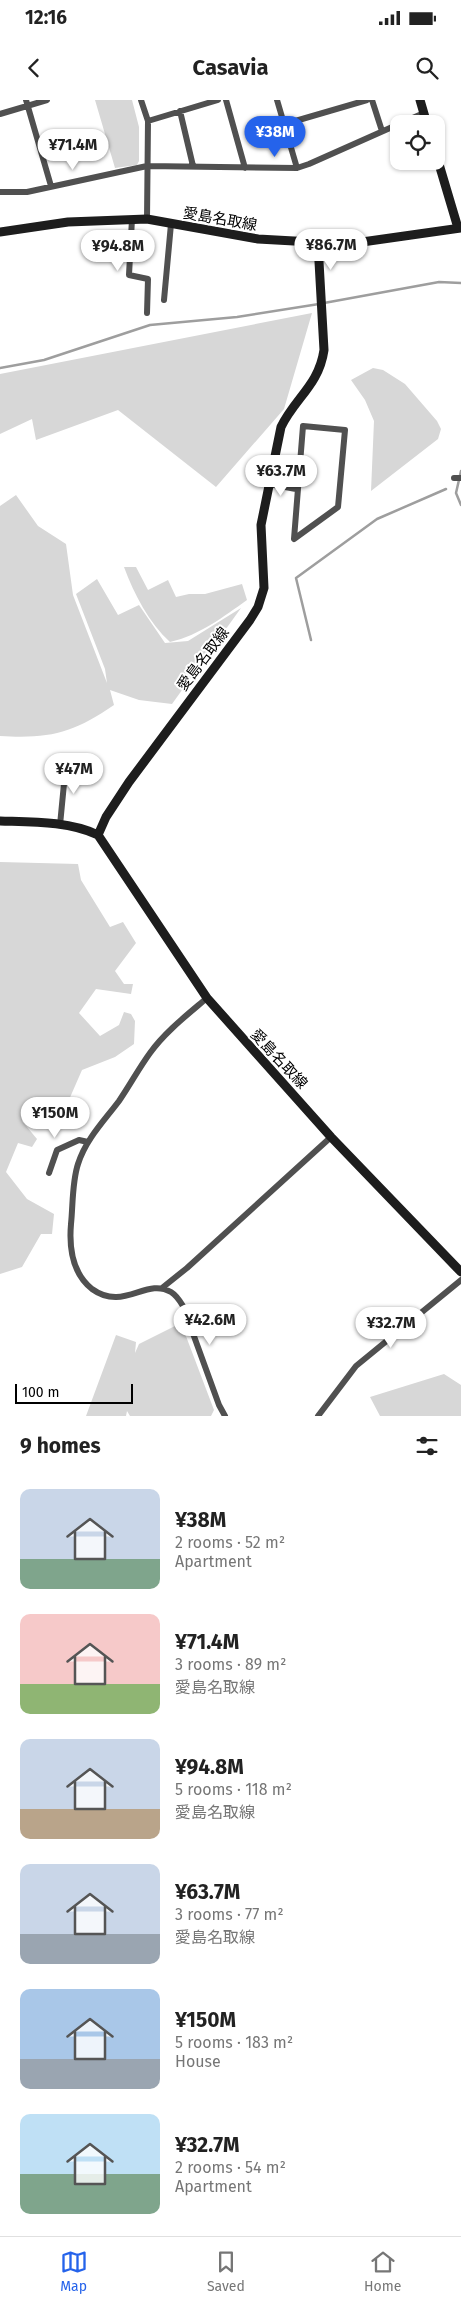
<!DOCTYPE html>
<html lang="en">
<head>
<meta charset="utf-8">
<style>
  :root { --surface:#fff; --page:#f6f6f6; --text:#222; --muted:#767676; --line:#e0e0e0; --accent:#2563eb }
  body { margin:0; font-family:"Fira Sans","Noto Sans JP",sans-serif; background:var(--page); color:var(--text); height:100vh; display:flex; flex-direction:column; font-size:19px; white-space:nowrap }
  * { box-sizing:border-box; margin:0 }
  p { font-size:16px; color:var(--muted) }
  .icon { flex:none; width:28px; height:28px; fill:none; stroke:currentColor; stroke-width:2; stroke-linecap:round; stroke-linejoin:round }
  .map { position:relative; height:1316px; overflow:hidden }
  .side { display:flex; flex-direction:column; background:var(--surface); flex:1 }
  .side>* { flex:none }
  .tools { position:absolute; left:390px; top:15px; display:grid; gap:10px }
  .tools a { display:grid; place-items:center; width:55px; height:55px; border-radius:10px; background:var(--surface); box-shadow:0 1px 4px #0004; font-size:25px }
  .scale { position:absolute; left:15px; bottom:12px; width:118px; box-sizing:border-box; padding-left:5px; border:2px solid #000; border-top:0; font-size:14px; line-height:18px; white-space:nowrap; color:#000; -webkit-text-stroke:4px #fff; paint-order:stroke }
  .price { position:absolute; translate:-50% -42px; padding:0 11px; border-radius:18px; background:#fff; color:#222; font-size:16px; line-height:32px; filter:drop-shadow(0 1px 2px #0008) }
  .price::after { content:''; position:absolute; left:50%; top:30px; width:15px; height:11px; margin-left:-8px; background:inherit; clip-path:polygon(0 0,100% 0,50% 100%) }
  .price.active { background:var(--accent); color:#fff }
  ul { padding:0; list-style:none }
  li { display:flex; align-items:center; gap:15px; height:125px; padding:0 20px }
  li span { display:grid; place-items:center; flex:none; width:140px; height:100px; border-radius:10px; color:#555 }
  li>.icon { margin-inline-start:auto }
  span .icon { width:60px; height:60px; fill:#fffc; stroke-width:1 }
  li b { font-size:21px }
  h2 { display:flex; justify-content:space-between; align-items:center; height:60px; padding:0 20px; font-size:21px }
  .status { display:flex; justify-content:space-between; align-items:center; height:35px; padding:0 25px; background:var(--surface); direction:ltr }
  .status svg { height:14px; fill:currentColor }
  header { display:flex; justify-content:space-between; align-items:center; height:65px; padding:0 20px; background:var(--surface); font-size:22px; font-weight:700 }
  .tab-bar { display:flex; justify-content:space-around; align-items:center; height:70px; border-top:1px solid var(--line); background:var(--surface); font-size:14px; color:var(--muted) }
  .tab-bar a { display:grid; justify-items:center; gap:2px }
  .tab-bar .active { color:var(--accent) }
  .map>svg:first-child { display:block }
</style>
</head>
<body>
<div class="status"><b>12:16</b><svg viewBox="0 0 49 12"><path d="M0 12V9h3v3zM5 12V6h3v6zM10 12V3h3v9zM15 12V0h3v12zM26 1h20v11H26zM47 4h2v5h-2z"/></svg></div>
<header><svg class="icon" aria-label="back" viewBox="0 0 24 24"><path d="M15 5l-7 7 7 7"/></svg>Casavia<svg class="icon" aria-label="search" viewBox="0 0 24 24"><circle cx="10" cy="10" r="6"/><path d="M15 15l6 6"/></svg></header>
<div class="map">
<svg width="461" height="1316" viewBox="0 0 461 1316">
  <rect width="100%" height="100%" fill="#fff"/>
  <path fill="#d7d7d7" d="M 95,0 L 132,0 L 139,27 L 139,61 L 137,65 L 115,68 Z
    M 312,213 L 284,309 L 216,387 L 118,310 L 36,340 L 32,319 L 0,334 L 0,274 Z
    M 373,268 L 383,270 L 405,284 L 437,321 L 441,329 L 438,339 L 371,391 L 374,321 L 365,300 L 351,280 Z
    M 16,395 L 38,426 L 66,444 L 73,495 L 107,583 L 105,569 L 76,494 L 97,479 L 118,515 L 139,505 L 165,543 L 188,541 L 241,508 L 172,604 L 139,600 L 110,590 L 114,605 C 73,633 50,639 0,636 L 0,406 Z
    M 124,467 L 136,467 L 148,490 L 168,480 L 176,497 L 189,494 L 205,494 L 242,484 L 247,500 C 223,517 200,535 170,542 C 149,523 134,494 124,467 Z
    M 0,762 L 78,764 L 81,780 L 110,827 L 123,822 L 136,843 L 115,871 L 124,884 L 133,884 L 131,894 L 96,889 L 79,913 L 100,936 L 119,925 L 124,912 L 131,914 L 135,921 L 134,944 L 115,957 L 82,970 L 68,1002 L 53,997 L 29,1003 L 22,1021 L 37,1039 L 32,1047 L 18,1043 L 6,1072 L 27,1099 L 54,1114 L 52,1134 L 41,1134 L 22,1167 L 0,1174 Z
    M 181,1223 L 214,1310 L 211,1316 L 130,1316 L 127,1311 L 126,1316 L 86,1316 L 116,1235 L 136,1242 L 135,1253 L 139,1244 Z
    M 444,1274 L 461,1285 L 461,1316 L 380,1316 L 370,1297 Z"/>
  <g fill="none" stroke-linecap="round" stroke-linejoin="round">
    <path stroke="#9e9e9e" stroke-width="2.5" d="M 324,203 L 439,182 L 461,183
      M 0,268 L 44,260 L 150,225 L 237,217 L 319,204
      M 461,371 L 456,393 L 461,405
      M 311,540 L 296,478 L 377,419 L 446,389"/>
    <path stroke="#505050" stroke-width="6" d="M 26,0 L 51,86
      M 141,0 L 148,21 L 147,119
      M 226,0 L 245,68
      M 277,0 L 297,68
      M 372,0 L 382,31
      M 180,11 L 193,66
      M 0,14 L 47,0
      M 148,21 L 218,0
      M 285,24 L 367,0
      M 399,24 L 424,13
      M 0,92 L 27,92 L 147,66 L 297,68 L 309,64 L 399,24
      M 132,119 L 129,175 L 148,179 L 147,213
      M 164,200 L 171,124
      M 303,326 L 345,330 L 338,407 L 294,439 Z
      M 454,378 L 461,378
      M 269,384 L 296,389
      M 60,725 L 66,663
      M 207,898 C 187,915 165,932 150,953 C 139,968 130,985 119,1001 C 104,1021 86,1039 78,1064 C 72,1082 73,1105 71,1124 C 69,1147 72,1173 92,1189 C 124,1212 146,1177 171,1192 C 176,1195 180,1201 183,1206 L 219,1305 L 225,1316
      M 49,1073 L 57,1050 L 79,1040 L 88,1042
      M 162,1188 L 187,1168 L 331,1037
      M 318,1316 L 356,1266 L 461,1180"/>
    <path stroke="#1d1d1d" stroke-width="9" d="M 420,0 L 427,24
      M 436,54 L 458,128
      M 0,132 L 68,122 L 147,119 L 258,139 L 348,144 L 461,128
      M 318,144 L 324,250 C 319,285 295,298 281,327 L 261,425 L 264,488 L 258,507 L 250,520 L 129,682 L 106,717 L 98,735 L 207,898 L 331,1037 L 461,1172
      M 0,721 C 31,722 69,721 98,735"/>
  </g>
  <g text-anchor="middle" stroke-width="4" stroke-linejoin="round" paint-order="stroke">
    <g font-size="15" fill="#000" stroke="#fff">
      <text transform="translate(220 119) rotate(10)" y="5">愛島名取線</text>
      <text transform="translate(203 559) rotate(-53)" y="5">愛島名取線</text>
      <text transform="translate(279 959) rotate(47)" y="5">愛島名取線</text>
    </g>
  </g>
</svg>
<div class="tools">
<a><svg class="icon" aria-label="locate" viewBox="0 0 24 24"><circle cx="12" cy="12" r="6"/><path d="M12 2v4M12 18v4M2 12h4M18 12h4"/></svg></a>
</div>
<div class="scale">100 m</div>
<b class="price active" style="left:275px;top:58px">¥38M</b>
<b class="price" style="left:73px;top:71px">¥71.4M</b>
<b class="price" style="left:331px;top:171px">¥86.7M</b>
<b class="price" style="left:118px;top:172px">¥94.8M</b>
<b class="price" style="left:281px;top:397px">¥63.7M</b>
<b class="price" style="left:74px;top:695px">¥47M</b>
<b class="price" style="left:55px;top:1039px">¥150M</b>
<b class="price" style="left:210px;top:1246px">¥42.6M</b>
<b class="price" style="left:391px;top:1249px">¥32.7M</b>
</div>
<section class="side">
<h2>9 homes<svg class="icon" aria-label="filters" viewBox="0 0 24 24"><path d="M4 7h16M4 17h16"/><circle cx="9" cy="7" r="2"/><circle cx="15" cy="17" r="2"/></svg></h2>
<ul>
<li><span style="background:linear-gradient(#c9d6e8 70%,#7fa58c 0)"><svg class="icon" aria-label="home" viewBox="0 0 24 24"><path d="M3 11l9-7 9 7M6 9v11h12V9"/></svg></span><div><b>¥38M</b><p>2 rooms · 52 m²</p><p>Apartment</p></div></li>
<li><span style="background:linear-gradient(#f6c9c9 70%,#8fb573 0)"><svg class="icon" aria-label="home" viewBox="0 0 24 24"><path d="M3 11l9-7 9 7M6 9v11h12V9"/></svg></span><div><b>¥71.4M</b><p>3 rooms · 89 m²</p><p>愛島名取線</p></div></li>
<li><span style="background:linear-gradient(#c9d6e8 70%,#b9a48a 0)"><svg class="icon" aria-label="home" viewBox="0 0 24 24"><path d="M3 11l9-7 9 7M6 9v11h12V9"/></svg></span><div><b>¥94.8M</b><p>5 rooms · 118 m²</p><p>愛島名取線</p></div></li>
<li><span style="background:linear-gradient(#c9d6e8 70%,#9aa5b1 0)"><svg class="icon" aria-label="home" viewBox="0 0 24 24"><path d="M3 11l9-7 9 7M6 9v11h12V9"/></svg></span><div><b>¥63.7M</b><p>3 rooms · 77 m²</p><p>愛島名取線</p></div></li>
<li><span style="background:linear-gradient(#a9c7e8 70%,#9aa5b1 0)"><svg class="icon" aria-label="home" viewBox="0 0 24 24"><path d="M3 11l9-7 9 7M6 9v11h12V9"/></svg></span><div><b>¥150M</b><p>5 rooms · 183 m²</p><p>House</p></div></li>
<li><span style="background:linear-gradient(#bfe0f5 60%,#7fa58c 0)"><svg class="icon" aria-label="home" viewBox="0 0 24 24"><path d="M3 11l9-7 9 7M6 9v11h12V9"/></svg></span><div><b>¥32.7M</b><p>2 rooms · 54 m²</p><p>Apartment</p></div></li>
</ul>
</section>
<nav class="tab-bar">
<a class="active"><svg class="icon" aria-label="map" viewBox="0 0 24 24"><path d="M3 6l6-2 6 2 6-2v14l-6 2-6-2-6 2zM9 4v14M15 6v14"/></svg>Map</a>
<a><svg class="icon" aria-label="saved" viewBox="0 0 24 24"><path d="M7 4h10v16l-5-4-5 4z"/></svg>Saved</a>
<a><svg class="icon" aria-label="home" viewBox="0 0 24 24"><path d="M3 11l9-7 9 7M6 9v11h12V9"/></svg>Home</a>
</nav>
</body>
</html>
